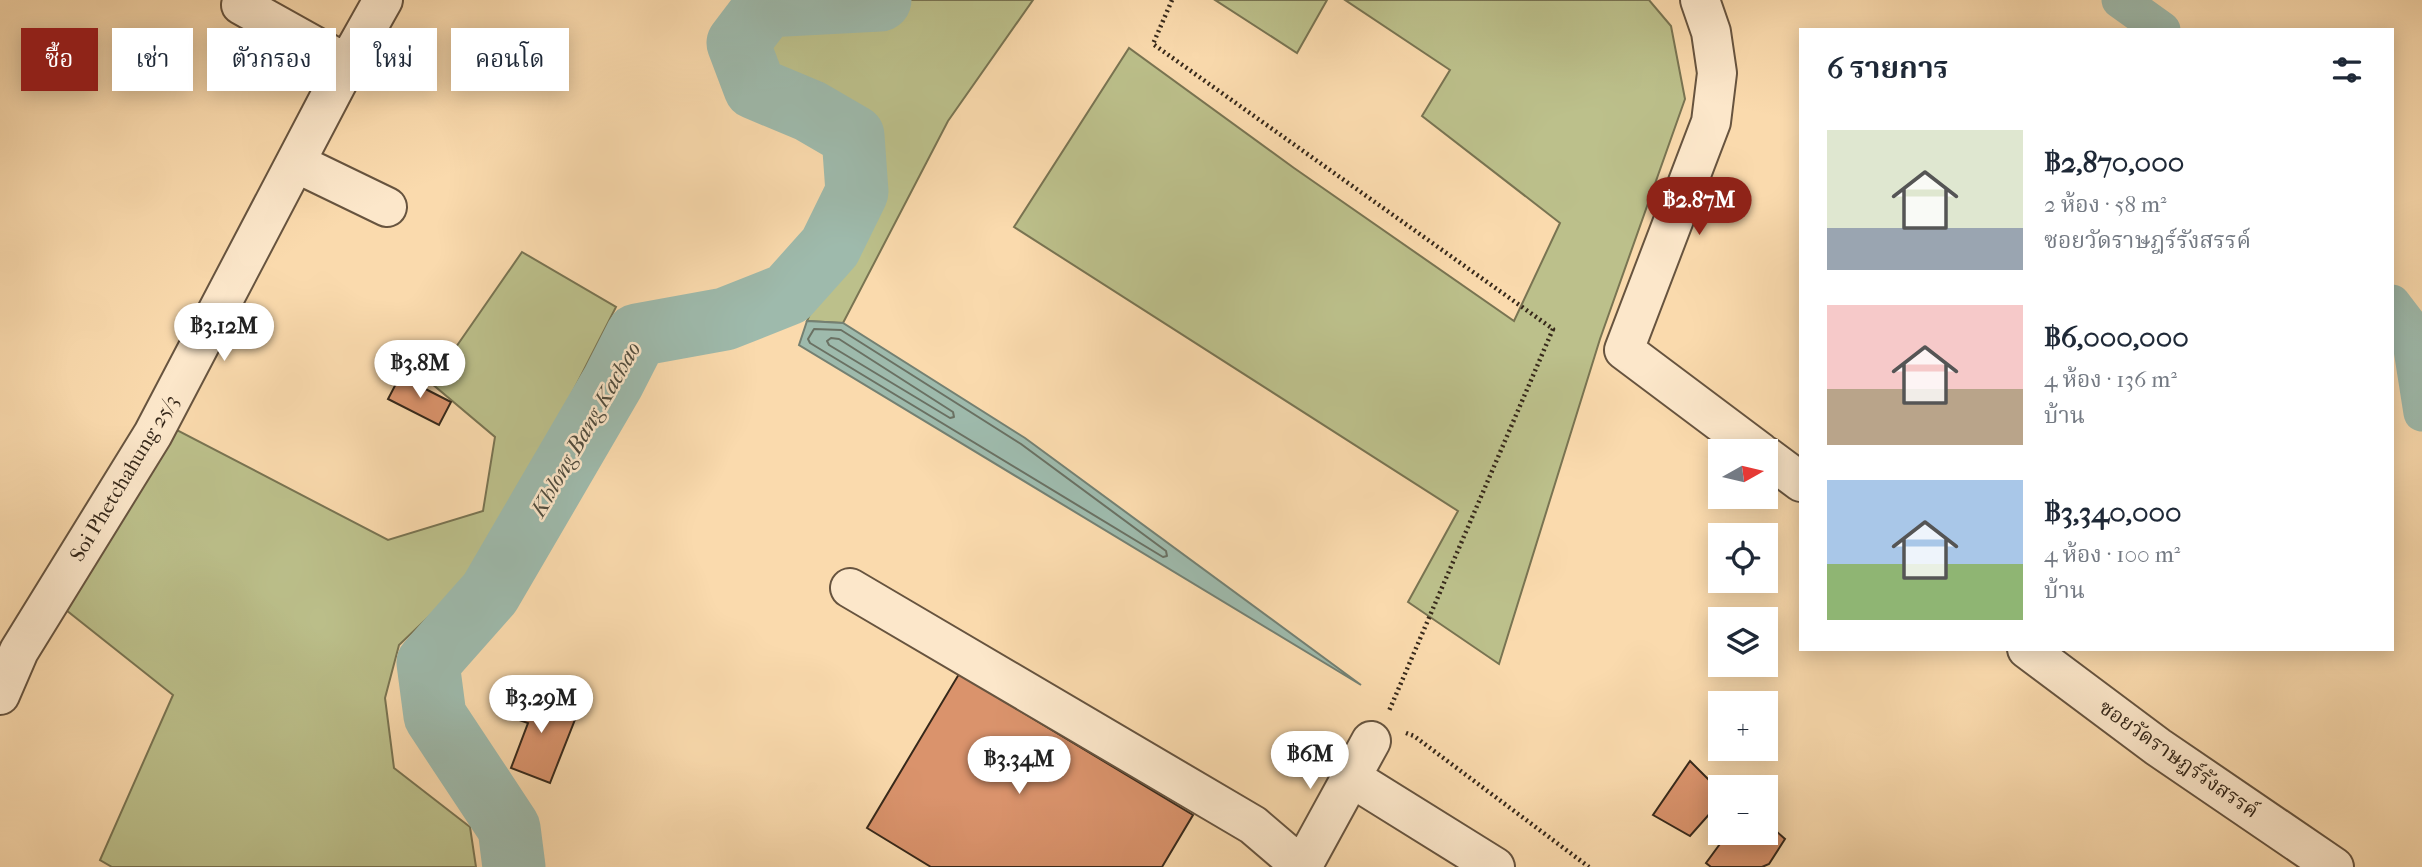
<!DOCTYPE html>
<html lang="th">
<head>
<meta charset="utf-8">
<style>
  :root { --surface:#fff; --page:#f6f6f7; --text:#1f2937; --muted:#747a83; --accent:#8f2418 }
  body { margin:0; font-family:"IM FELL French Canon","Noto Serif Thai",serif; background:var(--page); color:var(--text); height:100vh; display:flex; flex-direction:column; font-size:26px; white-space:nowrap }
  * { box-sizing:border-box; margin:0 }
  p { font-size:23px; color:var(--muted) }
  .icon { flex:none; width:38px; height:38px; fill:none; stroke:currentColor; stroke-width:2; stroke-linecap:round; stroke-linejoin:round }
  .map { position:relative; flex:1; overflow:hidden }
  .panel { position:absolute; left:1799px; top:28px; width:595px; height:623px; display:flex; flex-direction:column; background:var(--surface); border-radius:0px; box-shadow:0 4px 18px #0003 }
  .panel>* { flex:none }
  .guide { position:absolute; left:21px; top:28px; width:665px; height:63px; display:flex; gap:14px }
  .needle { width:46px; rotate:82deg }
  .controls { position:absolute; left:1708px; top:439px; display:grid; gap:14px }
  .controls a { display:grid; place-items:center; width:70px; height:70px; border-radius:0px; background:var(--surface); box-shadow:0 4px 18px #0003; font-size:35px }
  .price { position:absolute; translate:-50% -60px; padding:0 16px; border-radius:24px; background:#fff; color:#222; font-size:23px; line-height:46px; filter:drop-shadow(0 2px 4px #0008) }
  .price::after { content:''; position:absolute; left:50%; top:42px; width:21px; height:16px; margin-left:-10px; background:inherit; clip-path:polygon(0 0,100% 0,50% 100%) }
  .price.active { background:var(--accent); color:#fff }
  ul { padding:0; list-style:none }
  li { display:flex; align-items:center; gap:21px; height:175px; padding:0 28px }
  li span { display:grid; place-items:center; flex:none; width:196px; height:140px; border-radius:0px; color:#555 }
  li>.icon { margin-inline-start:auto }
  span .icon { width:84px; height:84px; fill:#fffc; stroke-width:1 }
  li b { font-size:30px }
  h2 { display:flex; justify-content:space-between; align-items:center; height:84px; padding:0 28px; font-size:30px }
  .pill { padding:0 24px; border-radius:0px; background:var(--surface); box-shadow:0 4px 18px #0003; font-size:24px; line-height:63px }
  .pill.active { background:var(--accent); color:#fff }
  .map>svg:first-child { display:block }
</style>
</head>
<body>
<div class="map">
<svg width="2422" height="867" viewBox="0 0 2422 867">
  <rect width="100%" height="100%" fill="#fadaad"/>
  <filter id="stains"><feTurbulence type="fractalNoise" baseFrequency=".00286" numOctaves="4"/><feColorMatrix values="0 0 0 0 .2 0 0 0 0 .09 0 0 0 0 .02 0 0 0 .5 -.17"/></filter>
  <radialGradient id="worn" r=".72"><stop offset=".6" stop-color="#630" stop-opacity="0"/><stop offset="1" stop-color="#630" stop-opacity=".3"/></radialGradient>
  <path fill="#bcc08b" stroke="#797452" stroke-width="2" d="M 766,0 L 1033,0 L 948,121 L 843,323 L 807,321 L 873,163 L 873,124 L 783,80 L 760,56 L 779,19 Z
    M 1215,0 L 1327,0 L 1297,53 Z
    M 1345,0 L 1649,0 L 1671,26 L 1685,99 L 1600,339 L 1499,664 L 1408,602 L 1458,511 L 1014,227 L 1129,48 L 1294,168 L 1514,321 L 1560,223 L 1422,116 L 1450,70 Z
    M 522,252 L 616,307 L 515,505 L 462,585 L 399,645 L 385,698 L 394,768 L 470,827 L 476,867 L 112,867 L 100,860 L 173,695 L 61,606 L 175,429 L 388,540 L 483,511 L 495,437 L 431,383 Z"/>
  <path fill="#9ebaac" stroke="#748072" stroke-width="2" d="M 807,321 L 843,323 L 1025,438 L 1361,685 L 799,345 Z"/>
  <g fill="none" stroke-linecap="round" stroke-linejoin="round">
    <path stroke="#6a7163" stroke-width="2" d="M 814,329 L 841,330 L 1021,444 L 1166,551 L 1167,556 L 1163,557 L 810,343 L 808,339 Z
      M 831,338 L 839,339 L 953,412 L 954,417 L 950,418 L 829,345 L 827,341 Z"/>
    <path stroke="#9ebaac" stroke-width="37" d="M 2120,0 L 2162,30
      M 2392,303 L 2408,324 L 2422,413"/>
    <path stroke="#9ebaac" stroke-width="63" d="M 514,867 L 509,828 L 435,716 L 428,663 L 490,593 L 613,382 L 637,335 L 725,319 L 788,294 L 830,247 L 857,192 L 853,136 L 810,111 L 755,88 L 738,43 L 766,6 L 880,0"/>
  </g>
  <path fill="#da936c" stroke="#36281a" stroke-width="2" d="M 400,376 L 451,402 L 439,425 L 388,399 Z
    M 959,674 L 1193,815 L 1162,867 L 931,867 L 867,828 Z
    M 530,683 L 551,692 L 546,705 L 576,717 L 550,783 L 511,768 L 528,723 L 516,719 Z
    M 1690,761 L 1720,791 L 1720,802 L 1690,836 L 1653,815 Z
    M 1766,822 L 1785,839 L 1769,864 L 1762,867 L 1711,867 L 1706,863 L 1728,833 L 1766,833 Z"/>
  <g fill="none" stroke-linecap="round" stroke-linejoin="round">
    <defs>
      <path id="minor" d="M 1700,0 L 1711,32 L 1717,73 L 1711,122 L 1624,350 L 1760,452
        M 241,5 L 347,64
        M 296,163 L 387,207
        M 1766,456 L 1801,482
        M 850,588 L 1253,825 L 1302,867
        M 2027,649 L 2158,747 L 2334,867
        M 0,695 L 19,651 L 153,434 L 347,64 L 383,0
        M 1352,778 L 1495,867
        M 1302,867 L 1371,741"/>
    </defs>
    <use href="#minor" stroke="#67543f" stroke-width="42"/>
    <path stroke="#36281a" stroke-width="4.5" stroke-dasharray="2 3.5" stroke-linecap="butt" d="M 1172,0 L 1153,44 L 1553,329 L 1389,711
      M 1406,733 L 1414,736 L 1589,867"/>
    <use href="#minor" stroke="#fce7ca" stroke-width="38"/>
  </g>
  <g text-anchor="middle" stroke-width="5" stroke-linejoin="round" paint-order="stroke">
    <g font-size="21" fill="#36281a" stroke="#fce7ca">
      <text transform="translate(124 478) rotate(-59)" y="7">Soi Phetchahung 25/3</text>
      <text transform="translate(2179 759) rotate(35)" y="7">ซอยวัดราษฎร์รังสรรค์</text>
    </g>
    <g font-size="23" font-style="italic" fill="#504c3e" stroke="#fce7ca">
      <text transform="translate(585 429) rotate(-60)" y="8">Khlong Bang Kachao</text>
    </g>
  </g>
  <rect width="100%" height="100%" filter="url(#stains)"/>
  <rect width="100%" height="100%" fill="url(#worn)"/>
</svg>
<div class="controls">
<a><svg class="needle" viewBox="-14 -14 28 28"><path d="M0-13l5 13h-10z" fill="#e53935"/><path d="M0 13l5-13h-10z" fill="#747a83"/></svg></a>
<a><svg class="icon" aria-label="locate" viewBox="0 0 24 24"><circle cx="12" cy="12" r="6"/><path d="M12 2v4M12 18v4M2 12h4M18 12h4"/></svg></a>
<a><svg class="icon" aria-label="layers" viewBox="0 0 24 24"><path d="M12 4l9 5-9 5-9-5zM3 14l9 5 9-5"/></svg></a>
<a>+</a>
<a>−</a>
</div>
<b class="price active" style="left:1699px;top:237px">฿2.87M</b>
<b class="price" style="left:224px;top:363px">฿3.12M</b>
<b class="price" style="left:420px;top:400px">฿3.8M</b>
<b class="price" style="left:541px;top:735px">฿3.29M</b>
<b class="price" style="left:1310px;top:791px">฿6M</b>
<b class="price" style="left:1019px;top:796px">฿3.34M</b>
<div class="guide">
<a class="pill active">ซื้อ</a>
<a class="pill">เช่า</a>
<a class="pill">ตัวกรอง</a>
<a class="pill">ใหม่</a>
<a class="pill">คอนโด</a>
</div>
<section class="panel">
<h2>6 รายการ<svg class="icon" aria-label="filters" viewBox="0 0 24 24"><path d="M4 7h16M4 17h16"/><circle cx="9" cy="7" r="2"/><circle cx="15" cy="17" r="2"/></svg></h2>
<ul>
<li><span style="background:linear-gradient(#dfe7d0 70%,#9aa5b1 0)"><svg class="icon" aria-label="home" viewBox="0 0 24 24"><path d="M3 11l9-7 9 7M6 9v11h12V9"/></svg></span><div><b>฿2,870,000</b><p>2 ห้อง · 58 m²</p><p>ซอยวัดราษฎร์รังสรรค์</p></div></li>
<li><span style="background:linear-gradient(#f6c9c9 60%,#b9a48a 0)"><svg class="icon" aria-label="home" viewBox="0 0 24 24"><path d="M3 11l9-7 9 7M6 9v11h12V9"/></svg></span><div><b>฿6,000,000</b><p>4 ห้อง · 136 m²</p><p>บ้าน</p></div></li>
<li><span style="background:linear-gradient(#a9c7e8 60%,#8fb573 0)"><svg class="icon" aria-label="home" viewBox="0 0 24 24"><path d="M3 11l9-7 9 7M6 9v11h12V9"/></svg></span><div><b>฿3,340,000</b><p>4 ห้อง · 100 m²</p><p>บ้าน</p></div></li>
</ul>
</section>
</div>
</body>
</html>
